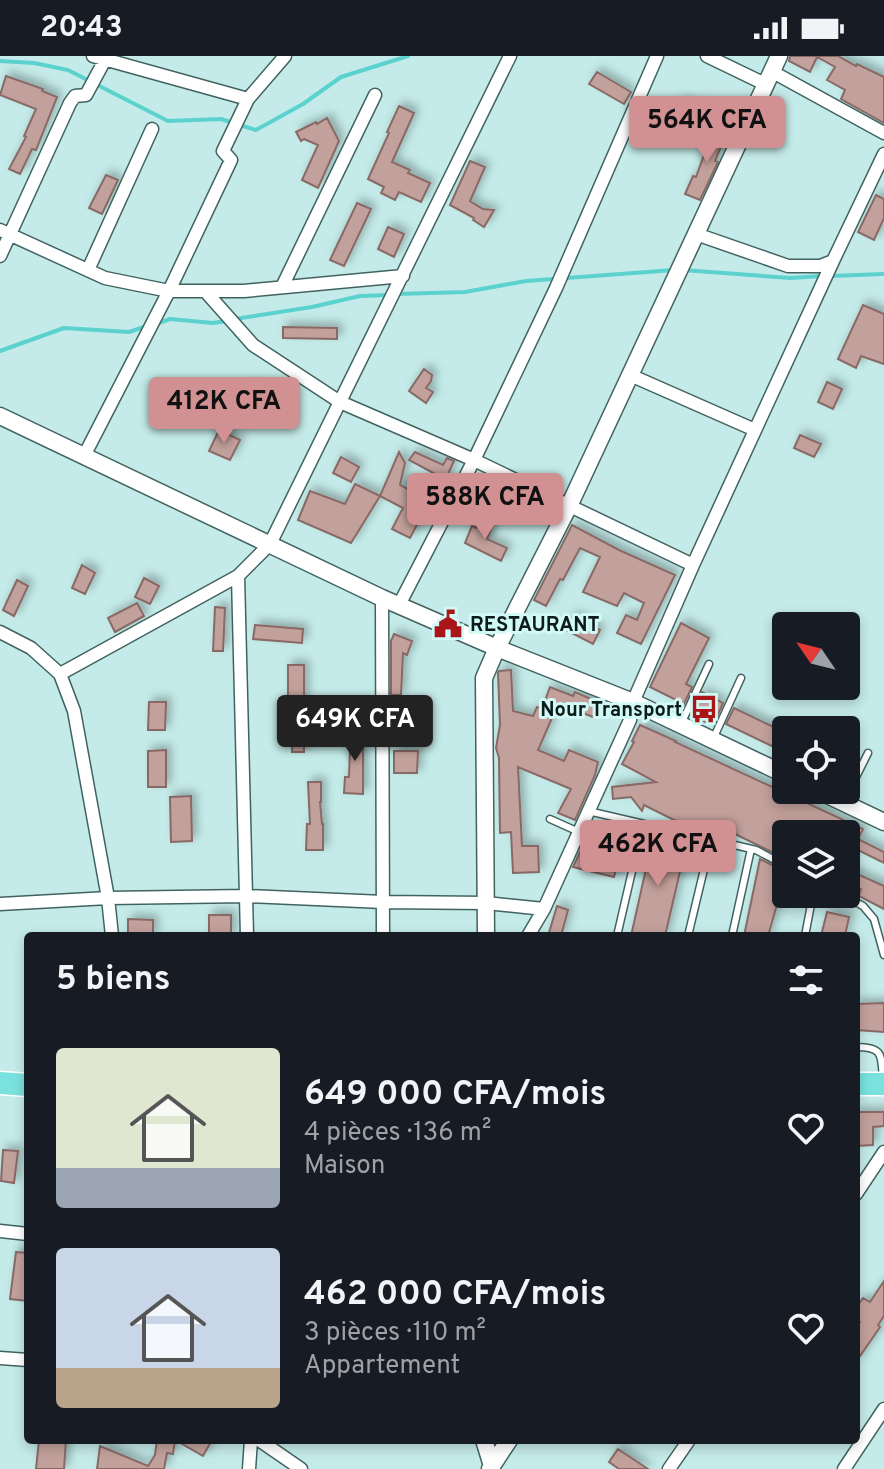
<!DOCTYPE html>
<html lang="fr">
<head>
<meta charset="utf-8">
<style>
  :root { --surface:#171b24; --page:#20242c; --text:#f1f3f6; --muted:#9ea1a6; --accent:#d19092 }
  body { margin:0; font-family:Overpass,sans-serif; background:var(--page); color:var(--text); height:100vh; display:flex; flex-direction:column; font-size:30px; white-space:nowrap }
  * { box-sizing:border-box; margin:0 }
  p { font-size:26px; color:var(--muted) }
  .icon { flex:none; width:44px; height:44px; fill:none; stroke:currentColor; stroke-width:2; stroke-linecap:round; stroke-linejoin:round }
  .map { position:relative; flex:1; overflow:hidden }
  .side { position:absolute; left:24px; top:876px; width:836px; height:512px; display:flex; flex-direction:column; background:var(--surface); border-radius:8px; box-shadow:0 4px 12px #0003 }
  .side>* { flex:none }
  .needle { width:52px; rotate:305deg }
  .controls { position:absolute; left:772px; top:556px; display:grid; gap:16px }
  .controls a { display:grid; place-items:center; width:88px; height:88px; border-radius:8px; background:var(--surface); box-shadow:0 4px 12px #0003; font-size:40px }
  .price { position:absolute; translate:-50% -68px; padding:0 18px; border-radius:8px; background:var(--accent); color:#111; font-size:26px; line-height:52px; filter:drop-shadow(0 2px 4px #0008) }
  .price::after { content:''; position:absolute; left:50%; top:48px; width:24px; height:18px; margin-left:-12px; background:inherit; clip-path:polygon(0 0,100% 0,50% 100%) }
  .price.active { background:#222; color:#fff }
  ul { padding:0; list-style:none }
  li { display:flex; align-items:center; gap:24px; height:200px; padding:0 32px }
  li span { display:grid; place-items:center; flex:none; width:224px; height:160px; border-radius:8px; color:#555 }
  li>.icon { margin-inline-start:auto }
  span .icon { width:96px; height:96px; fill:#fffc; stroke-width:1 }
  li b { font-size:34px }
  h2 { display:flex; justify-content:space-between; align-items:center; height:96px; padding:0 32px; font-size:34px }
  .status { display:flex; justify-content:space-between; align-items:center; height:56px; padding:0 40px; background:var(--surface); direction:ltr }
  .status svg { height:22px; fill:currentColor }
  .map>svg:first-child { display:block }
</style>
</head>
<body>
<div class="status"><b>20:43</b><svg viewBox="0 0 49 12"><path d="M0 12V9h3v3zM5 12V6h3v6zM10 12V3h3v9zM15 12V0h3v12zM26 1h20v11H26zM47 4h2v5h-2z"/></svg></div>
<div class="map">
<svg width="884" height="1413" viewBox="0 0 884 1413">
  <defs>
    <filter id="shadow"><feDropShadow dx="4.5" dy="-4.5" stdDeviation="4" flood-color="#0004"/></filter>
  </defs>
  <rect width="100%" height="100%" fill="#c4ebe9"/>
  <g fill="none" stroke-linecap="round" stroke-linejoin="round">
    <path stroke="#5bd2ce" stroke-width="4" d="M 0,5 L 34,7 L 68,14 L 168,65 L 221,63 L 256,74 L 303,48 L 341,21 L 408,0
      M 683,214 L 790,222 L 822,220
      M 830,220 L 884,218
      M 396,238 L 465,236 L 526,225 L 674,214
      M 235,263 L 312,251 L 360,240 L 388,239
      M 156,268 L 170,263 L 213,267 L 226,265
      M 0,295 L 64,272 L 129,276 L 147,270"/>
  </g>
  <path fill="#c2a09b" stroke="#886965" stroke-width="2" filter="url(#shadow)" d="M 790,0 L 838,0 L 856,10 L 857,8 L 884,21 L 884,67 L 841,43 L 845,34 L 827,24 L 835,11 L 817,1 L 810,16 L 789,5 Z
    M 597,16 L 631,36 L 624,48 L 589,28 Z
    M 6,20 L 43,33 L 42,35 L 57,41 L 36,94 L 32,93 L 20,118 L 9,113 L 26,81 L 24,80 L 36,53 L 0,39 Z
    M 681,46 L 712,60 L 706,72 L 675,58 Z
    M 399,50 L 414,57 L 392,106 L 410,114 L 408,117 L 430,127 L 421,146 L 399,136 L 395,144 L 381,137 L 384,131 L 368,123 L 389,77 L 387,76 Z
    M 327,62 L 339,85 L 318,132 L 302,124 L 318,89 L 304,83 L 301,85 L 296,76 L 316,66 L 317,68 Z
    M 715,68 L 728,73 L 715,105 L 718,106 L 700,144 L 685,138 L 693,120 L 696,121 Z
    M 470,105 L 485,111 L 470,145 L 483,153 L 494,154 L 484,171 L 473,164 L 474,162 L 450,149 Z
    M 106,119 L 118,124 L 102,158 L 89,152 Z
    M 876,139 L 884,143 L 884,162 L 874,184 L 858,176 Z
    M 357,147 L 371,153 L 344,210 L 330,204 Z
    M 388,171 L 404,178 L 394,201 L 378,193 Z
    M 863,249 L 884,258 L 884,308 L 861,300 L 856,312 L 838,303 Z
    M 283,271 L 337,272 L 337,283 L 283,282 Z
    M 424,313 L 432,319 L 431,325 L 426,332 L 433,336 L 426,347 L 409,335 Z
    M 827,326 L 842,333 L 833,353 L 818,346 Z
    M 249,333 L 262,339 L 253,359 L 239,353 Z
    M 219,374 L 240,384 L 230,404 L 209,395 Z
    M 800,379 L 821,388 L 814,401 L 794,392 Z
    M 399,396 L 405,407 L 400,429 L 424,442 L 437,419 L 409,404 L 415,396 L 443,409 L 447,402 L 454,405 L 427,464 L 421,461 L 410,482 L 392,473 L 403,452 L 380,440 Z
    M 341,401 L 359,411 L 351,426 L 333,417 Z
    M 355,428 L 380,440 L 351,487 L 298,464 L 310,435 L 345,448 Z
    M 481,463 L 493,469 L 487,483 L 507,492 L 501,505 L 465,487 L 472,470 L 476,472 Z
    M 572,469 L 619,494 L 675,519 L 641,588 L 617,577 L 626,559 L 637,564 L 644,547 L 624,537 L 617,550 L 583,536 L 600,501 L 580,492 L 563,524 L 560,523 L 546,550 L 534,544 Z
    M 82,509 L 95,517 L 85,538 L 72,532 Z
    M 144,522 L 159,530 L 150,548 L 135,541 Z
    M 17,524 L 28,530 L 14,560 L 3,554 Z
    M 137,547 L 144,560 L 115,576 L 108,562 Z
    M 215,551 L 225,552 L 223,595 L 213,595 Z
    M 573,560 L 600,574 L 593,588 L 566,574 Z
    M 681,567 L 709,582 L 686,628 L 692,631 L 684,648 L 650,631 Z
    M 255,569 L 303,573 L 302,587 L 253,583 Z
    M 394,578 L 412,585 L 407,599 L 403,597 L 401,639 L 391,639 L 391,585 Z
    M 288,609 L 304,609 L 304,696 L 292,696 L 293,664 L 288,664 Z
    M 511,614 L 513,655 L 533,660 L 537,651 L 542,653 L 550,631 L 573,640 L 575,636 L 598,646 L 593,661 L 558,648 L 538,694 L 564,705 L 569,694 L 598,706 L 595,719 L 575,764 L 558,757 L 571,733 L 518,711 L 522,790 L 538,790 L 539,816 L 513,817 L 511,776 L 500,777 L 499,702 L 496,692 L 500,669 L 498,617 L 499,615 Z
    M 702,636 L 723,647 L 716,663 L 710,661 L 707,667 L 692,659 Z
    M 149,646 L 166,646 L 165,674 L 148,674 Z
    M 734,652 L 786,677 L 786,697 L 726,668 Z
    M 361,669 L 362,693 L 363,693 L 363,738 L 344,737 L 345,721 L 349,721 L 350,693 L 352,693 L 350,670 Z
    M 640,669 L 676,685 L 675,686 L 863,773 L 858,783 L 884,796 L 884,807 L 854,792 L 846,809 L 846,778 L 786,778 L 786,803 L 731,776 L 674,764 L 644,749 L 642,755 L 631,741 L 613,743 L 612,731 L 656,726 L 622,708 L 634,686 L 632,685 Z
    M 166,694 L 166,731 L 148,731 L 148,695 Z
    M 394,695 L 418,695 L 417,717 L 394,717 Z
    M 308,726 L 321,726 L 321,746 L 320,746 L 322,768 L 323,768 L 323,794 L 306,794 L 307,768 L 310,768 Z
    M 191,740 L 192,785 L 171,786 L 170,741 Z
    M 654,777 L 685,794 L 665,880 L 631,880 Z
    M 586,783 L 594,784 L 600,800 L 604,785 L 624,786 L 614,821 L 573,811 Z
    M 760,803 L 786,816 L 786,846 L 778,845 L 768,880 L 744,880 Z
    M 846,813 L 884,830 L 884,853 L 859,840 L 861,833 L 846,826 Z
    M 557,850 L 568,854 L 561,880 L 548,880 Z
    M 827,856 L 849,861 L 845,880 L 821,880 Z
    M 209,859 L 231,859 L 231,880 L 209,880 Z
    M 128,863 L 153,864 L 153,880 L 128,880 Z
    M 884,947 L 884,976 L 856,974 L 856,948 Z
    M 856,1056 L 884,1056 L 884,1070 L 873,1071 L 873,1089 L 856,1090 Z
    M 3,1094 L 18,1095 L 14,1127 L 1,1125 Z
    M 16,1196 L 28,1197 L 28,1245 L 10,1243 Z
    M 884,1225 L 884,1260 L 878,1269 L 880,1271 L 856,1306 L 856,1273 L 860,1266 L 856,1263 L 856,1252 L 863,1242 L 870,1246 Z
    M 39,1384 L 66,1384 L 64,1413 L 36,1413 Z
    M 157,1384 L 212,1384 L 203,1400 L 175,1384 L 173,1398 L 167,1397 L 164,1413 L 97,1413 L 100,1390 L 148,1410 L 155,1399 Z
    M 618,1393 L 648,1413 L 619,1413 L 609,1406 Z"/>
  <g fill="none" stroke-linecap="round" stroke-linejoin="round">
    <defs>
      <path id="lane" d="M 682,666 L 709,608
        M 714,681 L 741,622
        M 845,743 L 868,697
        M 588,755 L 756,794 L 786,810
        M 550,763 L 579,776
        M 841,838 L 863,850 L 874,863 L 884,899
        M 617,880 L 643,768
        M 688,880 L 711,784
        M 732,880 L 751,793
        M 805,880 L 813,838
        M 856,991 C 884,991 881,999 883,1024"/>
      <path id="street" d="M 93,0 L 248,43 L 285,0
        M 707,0 L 765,28
        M 771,15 L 884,77
        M 0,174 L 105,222 L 169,235 L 244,235 L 403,220
        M 696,178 L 788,210 L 820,210 L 833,205 L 884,98
        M 0,200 L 70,47 L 75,40 L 86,39 L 107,0
        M 88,214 L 152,73
        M 282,231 L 375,39
        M 206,236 L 253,289 L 340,346 L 474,404 L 693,509
        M 630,319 L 755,374
        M 84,400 L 169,235 L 231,104 L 223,95 L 248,43
        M 238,520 L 247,880
        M 382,542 L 383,880
        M 399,549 L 474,404 L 556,232 L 657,0
        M 0,576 L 31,592 L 60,618 L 74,655 L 108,842 L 112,880
        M 60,618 L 238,520 L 270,488 L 510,0
        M 0,848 L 108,842 L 247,840 L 383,846 L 486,847 L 544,853
        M 528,880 L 544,853 L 630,664 L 633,646 L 693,509 L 833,205
        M 856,1138 L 884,1096
        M 0,1175 L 28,1178
        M 0,1302 L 28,1304
        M 259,1384 L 301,1413
        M 249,1413 L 251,1384
        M 669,1413 L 689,1384
        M 844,1413 L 884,1353"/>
      <path id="secondary" d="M 0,360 L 382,542 L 497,592 L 633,646 L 786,719
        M 817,734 L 884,766
        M 486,880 L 484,622 L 497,592 L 569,450 L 779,0
        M 484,1384 L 492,1410
        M 490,1413 L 509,1384"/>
      <path id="highway" d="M 0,1027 L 28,1029
        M 856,1028 L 884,1028"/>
    </defs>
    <use href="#lane" stroke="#406361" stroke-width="9"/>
    <use href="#street" stroke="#406361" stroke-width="15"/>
    <use href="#secondary" stroke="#406361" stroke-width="19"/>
    <use href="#highway" stroke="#fff" stroke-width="25"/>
    <use href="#lane" stroke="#fff" stroke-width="6"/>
    <use href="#street" stroke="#fff" stroke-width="12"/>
    <use href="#secondary" stroke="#fff" stroke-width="16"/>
    <use href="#highway" stroke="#7ae2de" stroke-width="22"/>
  </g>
  <defs>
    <symbol id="civic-bare" viewBox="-9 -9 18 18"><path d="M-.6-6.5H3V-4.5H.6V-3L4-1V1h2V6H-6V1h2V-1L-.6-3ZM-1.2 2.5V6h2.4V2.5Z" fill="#aa1618" stroke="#d1f9f6" stroke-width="2.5" paint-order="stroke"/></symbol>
    <symbol id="bus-bare" viewBox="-9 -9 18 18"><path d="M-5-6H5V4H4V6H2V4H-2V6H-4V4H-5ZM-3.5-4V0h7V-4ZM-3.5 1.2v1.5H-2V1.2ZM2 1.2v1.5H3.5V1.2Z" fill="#aa1618" stroke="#d1f9f6" stroke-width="2.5" paint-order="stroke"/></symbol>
  </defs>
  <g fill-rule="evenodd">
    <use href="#civic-bare" x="428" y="548" width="40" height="40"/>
    <use href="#bus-bare" x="684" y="633" width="40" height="40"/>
  </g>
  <g text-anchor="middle" stroke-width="6" stroke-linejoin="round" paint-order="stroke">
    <g font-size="20" font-weight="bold" fill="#0d1b1b" stroke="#d1f9f6" text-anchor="start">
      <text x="470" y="575">RESTAURANT</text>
      <text x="682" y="660" text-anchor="end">Nour Transport</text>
    </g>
  </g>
</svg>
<div class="controls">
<a><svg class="needle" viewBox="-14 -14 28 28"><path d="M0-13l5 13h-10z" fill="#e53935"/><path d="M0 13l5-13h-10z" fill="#9ea1a6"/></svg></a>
<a><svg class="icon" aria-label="locate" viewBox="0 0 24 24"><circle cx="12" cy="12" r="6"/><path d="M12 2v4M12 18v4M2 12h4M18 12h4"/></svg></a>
<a><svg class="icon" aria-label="layers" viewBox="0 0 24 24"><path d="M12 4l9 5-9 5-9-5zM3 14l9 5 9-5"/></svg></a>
</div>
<b class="price" style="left:707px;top:108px">564K CFA</b>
<b class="price" style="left:224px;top:389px">412K CFA</b>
<b class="price" style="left:485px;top:485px">588K CFA</b>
<b class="price active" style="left:355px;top:707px">649K CFA</b>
<b class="price" style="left:658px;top:832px">462K CFA</b>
<section class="side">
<h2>5 biens<svg class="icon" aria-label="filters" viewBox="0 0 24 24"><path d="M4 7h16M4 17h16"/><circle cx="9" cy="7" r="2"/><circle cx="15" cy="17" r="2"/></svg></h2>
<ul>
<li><span style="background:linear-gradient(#dfe7d0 75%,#9aa5b1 0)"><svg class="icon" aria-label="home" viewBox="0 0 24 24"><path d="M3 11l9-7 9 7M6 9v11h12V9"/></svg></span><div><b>649 000 CFA/mois</b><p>4 pièces · 136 m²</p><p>Maison</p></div><svg class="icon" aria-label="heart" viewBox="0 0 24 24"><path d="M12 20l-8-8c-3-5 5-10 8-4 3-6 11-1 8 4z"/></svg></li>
<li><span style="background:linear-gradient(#c9d6e8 75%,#b9a48a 0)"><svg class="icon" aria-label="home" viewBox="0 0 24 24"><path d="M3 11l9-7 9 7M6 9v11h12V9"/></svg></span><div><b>462 000 CFA/mois</b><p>3 pièces · 110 m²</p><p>Appartement</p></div><svg class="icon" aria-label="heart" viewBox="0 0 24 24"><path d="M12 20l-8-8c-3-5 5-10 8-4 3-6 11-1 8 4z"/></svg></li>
</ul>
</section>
</div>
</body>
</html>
